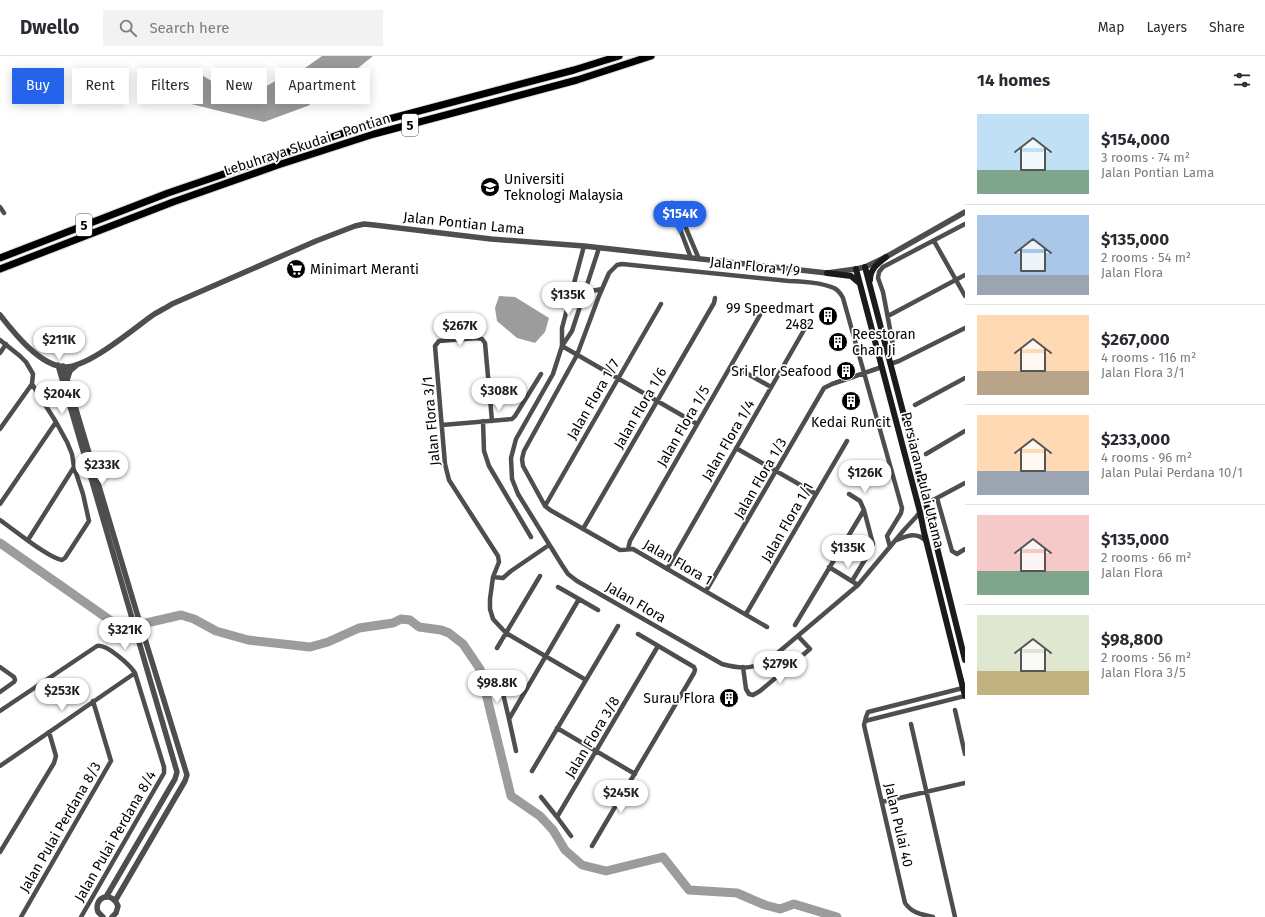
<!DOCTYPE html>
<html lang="en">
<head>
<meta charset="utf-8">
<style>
  :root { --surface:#fff; --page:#f2f2f3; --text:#2b2b33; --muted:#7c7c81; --line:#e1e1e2; --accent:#2563eb }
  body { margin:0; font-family:"Fira Sans",sans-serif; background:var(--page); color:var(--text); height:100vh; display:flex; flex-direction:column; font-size:15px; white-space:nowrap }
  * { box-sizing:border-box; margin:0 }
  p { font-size:13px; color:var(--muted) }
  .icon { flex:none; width:22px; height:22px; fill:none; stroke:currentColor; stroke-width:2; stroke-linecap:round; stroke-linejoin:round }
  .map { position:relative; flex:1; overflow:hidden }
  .sheet { display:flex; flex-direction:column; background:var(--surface); width:300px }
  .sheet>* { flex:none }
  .guide { position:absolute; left:12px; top:12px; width:380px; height:36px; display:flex; gap:8px }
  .price { position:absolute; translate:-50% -34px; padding:0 9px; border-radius:14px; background:#fff; color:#222; font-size:13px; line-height:26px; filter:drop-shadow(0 1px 2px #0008) }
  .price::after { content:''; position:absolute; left:50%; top:24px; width:12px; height:9px; margin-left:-6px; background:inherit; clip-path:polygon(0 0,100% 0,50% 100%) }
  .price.active { background:var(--accent); color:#fff }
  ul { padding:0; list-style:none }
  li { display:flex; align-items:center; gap:12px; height:100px; padding:0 12px }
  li+li { border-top:1px solid var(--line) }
  li span { display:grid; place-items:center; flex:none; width:112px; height:80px; border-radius:0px; color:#555 }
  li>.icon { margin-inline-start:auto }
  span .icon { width:48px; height:48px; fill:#fffc; stroke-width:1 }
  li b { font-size:17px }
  h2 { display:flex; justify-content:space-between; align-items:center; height:48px; padding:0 12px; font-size:17px }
  .tag { padding:0 14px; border-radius:0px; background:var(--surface); box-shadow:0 2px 10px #0003; font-size:14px; line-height:36px }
  .tag.active { background:var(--accent); color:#fff }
  header { display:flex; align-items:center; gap:24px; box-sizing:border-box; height:56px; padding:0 20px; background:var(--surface); border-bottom:1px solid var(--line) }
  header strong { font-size:19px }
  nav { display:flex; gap:22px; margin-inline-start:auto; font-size:14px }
  .search { width:280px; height:36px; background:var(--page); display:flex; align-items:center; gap:10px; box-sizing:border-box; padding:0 14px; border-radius:0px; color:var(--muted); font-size:15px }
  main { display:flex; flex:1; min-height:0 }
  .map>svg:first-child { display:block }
</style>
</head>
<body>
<header>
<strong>Dwello</strong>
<div class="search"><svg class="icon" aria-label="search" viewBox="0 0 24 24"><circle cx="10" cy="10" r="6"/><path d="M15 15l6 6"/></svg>Search here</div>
<nav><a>Map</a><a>Layers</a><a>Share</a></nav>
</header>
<main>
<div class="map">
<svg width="965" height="861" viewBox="0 0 965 861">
  <rect width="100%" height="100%" fill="#fff"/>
  <path fill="#9c9c9c" d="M 322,0 L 373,0 L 358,12 L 341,17 L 312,36 L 302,22 L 305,12 Z
    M 197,16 L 229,36 L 254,37 L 288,18 L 310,49 L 264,66 L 187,47 L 182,34 Z
    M 499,240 L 515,241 L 549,262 L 545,276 L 535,287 L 517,282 L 497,265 L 495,252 Z"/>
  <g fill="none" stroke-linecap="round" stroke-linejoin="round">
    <path stroke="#9c9c9c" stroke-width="9" d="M 0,487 L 114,567 L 142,568 L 181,559 L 194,563 L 216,575 L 248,584 L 310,591 L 328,586 L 359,572 L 393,567 L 401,563 L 410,564 L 419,571 L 441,574 L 449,577 L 463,588 L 480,613 L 511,740 L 540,760 L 553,774 L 565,794 L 582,809 L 606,815 L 663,801 L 689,834 L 737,837 L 765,849 L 780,853 L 794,848 L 837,861"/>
    <defs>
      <path id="trunk" d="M 0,202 L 168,137 L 370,68 L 574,14 L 619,0
        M 0,213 L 173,146 L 278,109 L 374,78 L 577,24 L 651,0"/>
    </defs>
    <use href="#trunk" stroke="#dbdbdb" stroke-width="9"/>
    <path stroke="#4e4e4e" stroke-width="4.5" d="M 672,147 L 677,151 L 699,203
      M 672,147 L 672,152 L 691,202
      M 0,151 L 4,157
      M 934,185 L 965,240
      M 599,192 L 572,275 L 562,290 L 553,318 L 516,383 L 511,402 L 512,423 L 518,438 L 562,509 L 568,518 L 577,525 L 722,608 C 744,614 755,613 774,600 L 858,529 L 904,474 L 916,461 L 920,456
      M 586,236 L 602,233
      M 888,260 L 965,219
      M 0,284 L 20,300 L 26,306 L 33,318 L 32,328 L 56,366 L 67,386 L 72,398 L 74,411 L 83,438 L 89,465 L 65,502 L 62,504 C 48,502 13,473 0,464
      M 893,289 L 883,236 L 878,222 L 879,216 L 883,211 L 965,168
      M 562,290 L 697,368
      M 562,290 L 562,272 L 584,190
      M 0,297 L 6,288
      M 890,308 L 899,305 L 965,272
      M 732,309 L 771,331
      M 915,349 L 965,322
      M 483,365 L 484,395 L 489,410 L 531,481
      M 492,365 L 485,287 L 482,283 L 477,282 L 439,285 L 435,290 L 445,408 L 449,424 L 498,500 L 499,506 L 493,521 L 490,543 L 490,553 L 493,563 L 506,577 L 586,624
      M 442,369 L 512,363 L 515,360 L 541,318
      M 0,373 L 32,328
      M 736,392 L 816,438
      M 926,398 L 965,375
      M 849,438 L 860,445 L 864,454 L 873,488 L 869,497 L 852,525
      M 937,442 L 952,495 L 957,498 L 965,493
      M 926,447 L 937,442 L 965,427
      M 0,448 L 56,366
      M 545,450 L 661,248
      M 583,473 L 714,247 L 715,242
      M 28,484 L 74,411
      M 897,484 C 908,479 917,476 926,485
      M 628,493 L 630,485 L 760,259
      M 829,511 L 858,529
      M 667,513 L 808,267
      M 493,521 L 503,522 L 511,515 L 549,489
      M 558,531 L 579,543
      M 706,535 L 824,332 L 832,328 L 882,311
      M 746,558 L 847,385
      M 795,569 L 864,454
      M 767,571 L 633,493 L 620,494 L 550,454 L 545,450 L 523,410 L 522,403 L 524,395 L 577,299 L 599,240 L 609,217 L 617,209 L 622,208 L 789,225 C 801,225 823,227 834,232 C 838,234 841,238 843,242 L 902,452 L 901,457 L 887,480 L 890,491
      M 497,592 L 540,520
      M 0,611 L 14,621 L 15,624 L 14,626 L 0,636
      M 743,611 L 746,633 L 749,638 L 753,639 L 760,635 L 810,593 L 798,580
      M 501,629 L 509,663
      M 955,654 L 965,698
      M 0,655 L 97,590 C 107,588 130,609 135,617 L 164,711 L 164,717 L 81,861
      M 865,665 L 965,640
      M 911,668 L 955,861
      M 557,672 L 635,718
      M 516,695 L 509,663 L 579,543 L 598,554
      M 0,710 L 135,617
      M 532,715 L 618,570
      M 541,741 L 557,761 L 658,590
      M 882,746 L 965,727
      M 557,761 L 571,780
      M 592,790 L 694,617 L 695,614 L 694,611 L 638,578
      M 0,796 L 54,707 L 56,700 L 49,676
      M 21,861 L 111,705 L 93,645
      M 933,861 C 921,858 913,858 905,847 L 864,669 L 866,661 L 868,656 L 963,632"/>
    <path stroke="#4e4e4e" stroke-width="5.5" d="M 0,259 C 14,277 40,310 65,311 C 89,311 133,273 153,259 C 159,255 166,252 172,248 L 316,185 L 355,170 L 364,168 L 374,169 L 491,183 L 584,190 L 827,217 L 856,213 L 865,211 L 886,201 L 965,156
      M 58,309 L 177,716 L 175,723 L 106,841
      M 63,310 L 136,554 L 187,719 L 185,725 L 115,845
      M 67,324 L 70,315 L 77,309
      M 103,861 L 98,856 C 93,841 112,834 118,850 L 116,857 L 112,861"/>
    <path stroke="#1b1b1b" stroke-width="6" d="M 865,211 L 907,371 L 965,604
      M 856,213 L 920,456 L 924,476 L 965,640
      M 827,217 L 851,220 L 858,226
      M 870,224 C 870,213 878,207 886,201"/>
    <use href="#trunk" stroke="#000" stroke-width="7"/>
  </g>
  <defs>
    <symbol id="university-disc" viewBox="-11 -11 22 22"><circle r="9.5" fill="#000" stroke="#fff"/><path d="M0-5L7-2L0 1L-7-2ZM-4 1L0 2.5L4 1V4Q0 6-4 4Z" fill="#fff"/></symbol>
    <symbol id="supermarket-disc" viewBox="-11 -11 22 22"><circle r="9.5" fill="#000" stroke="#fff"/><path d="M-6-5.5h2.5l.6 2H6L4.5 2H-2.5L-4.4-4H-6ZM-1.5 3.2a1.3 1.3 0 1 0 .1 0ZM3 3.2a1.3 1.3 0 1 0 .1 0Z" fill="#fff"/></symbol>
    <symbol id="building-disc" viewBox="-11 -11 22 22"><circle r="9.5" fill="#000" stroke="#fff"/><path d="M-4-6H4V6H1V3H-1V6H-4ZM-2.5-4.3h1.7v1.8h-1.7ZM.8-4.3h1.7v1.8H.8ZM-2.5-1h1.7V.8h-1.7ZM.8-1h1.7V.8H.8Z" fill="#fff"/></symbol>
  </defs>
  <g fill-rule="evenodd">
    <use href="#university-disc" x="479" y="120" width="22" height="22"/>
    <use href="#supermarket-disc" x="285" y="202" width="22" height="22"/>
    <use href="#building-disc" x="817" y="249" width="22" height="22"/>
    <use href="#building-disc" x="827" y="275" width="22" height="22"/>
    <use href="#building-disc" x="835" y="304" width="22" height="22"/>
    <use href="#building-disc" x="840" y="334" width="22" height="22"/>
    <use href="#building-disc" x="718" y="631" width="22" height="22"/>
  </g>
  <g text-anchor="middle" stroke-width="3.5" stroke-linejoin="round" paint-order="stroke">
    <g fill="#fff" stroke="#4c4c4c" stroke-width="1">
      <rect x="402" y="58" width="16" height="22" rx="3"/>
      <rect x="76" y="158" width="16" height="22" rx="3"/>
    </g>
    <g font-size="13" font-weight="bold" fill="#000">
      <text x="410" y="74">5</text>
      <text x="84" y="174">5</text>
    </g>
    <g font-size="14" fill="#000" stroke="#fff">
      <text transform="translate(307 88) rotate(-18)" y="5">Lebuhraya Skudai - Pontian</text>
      <text transform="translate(464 167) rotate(6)" y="5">Jalan Pontian Lama</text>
      <text transform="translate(755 210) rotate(6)" y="5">Jalan Flora 1/9</text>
      <text transform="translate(593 343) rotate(-60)" y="5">Jalan Flora 1/7</text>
      <text transform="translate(640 352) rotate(-60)" y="5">Jalan Flora 1/6</text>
      <text transform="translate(431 365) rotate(-95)" y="5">Jalan Flora 3/1</text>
      <text transform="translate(683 370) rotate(-60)" y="5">Jalan Flora 1/5</text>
      <text transform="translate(728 384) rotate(-60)" y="5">Jalan Flora 1/4</text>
      <text transform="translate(760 422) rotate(-60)" y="5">Jalan Flora 1/3</text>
      <text transform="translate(923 424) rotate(76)" y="5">Persiaran Pulai Utama</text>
      <text transform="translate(787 466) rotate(-60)" y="5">Jalan Flora 1/1</text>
      <text transform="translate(678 506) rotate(30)" y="5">Jalan Flora 1</text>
      <text transform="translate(636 546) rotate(30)" y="5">Jalan Flora</text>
      <text transform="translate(592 681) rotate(-59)" y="5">Jalan Flora 3/8</text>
      <text transform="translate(899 769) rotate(77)" y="5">Jalan Pulai 40</text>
      <text transform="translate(60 771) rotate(-60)" y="5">Jalan Pulai Perdana 8/3</text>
      <text transform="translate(115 780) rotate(-60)" y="5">Jalan Pulai Perdana 8/4</text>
    </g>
    <g font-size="14" fill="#000" stroke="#fff" text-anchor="start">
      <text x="504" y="128">Universiti<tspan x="504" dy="16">Teknologi Malaysia</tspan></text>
      <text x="310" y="218">Minimart Meranti</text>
      <text x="814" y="257" text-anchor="end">99 Speedmart<tspan x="814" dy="16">2482</tspan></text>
      <text x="852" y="283">Reestoran<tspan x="852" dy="16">Chan Ji</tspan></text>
      <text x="832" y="320" text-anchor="end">Sri Flor Seafood</text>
      <text x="851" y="371" text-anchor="middle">Kedai Runcit</text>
      <text x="715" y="647" text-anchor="end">Surau Flora</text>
    </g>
  </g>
</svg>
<b class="price active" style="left:680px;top:179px">$154K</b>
<b class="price" style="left:568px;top:260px">$135K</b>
<b class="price" style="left:460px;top:291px">$267K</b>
<b class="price" style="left:59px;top:305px">$211K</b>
<b class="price" style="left:499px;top:356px">$308K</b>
<b class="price" style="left:62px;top:359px">$204K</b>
<b class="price" style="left:102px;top:430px">$233K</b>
<b class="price" style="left:865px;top:438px">$126K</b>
<b class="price" style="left:848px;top:513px">$135K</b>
<b class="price" style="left:125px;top:595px">$321K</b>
<b class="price" style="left:780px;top:629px">$279K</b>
<b class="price" style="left:497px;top:648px">$98.8K</b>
<b class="price" style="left:62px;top:656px">$253K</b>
<b class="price" style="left:621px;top:758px">$245K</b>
<div class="guide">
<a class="tag active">Buy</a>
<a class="tag">Rent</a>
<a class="tag">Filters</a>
<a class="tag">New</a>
<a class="tag">Apartment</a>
</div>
</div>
<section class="sheet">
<h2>14 homes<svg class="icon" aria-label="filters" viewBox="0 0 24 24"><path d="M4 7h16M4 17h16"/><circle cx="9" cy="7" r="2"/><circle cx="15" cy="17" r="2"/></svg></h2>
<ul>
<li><span style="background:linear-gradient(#bfe0f5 70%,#7fa58c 0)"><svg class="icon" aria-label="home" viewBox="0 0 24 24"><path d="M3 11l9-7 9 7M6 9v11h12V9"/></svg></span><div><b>$154,000</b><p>3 rooms · 74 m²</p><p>Jalan Pontian Lama</p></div></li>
<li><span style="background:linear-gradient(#a9c7e8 75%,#9aa5b1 0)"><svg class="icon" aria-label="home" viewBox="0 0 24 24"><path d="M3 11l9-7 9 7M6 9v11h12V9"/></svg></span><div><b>$135,000</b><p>2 rooms · 54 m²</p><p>Jalan Flora</p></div></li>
<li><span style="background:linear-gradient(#ffd9b3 70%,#b9a48a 0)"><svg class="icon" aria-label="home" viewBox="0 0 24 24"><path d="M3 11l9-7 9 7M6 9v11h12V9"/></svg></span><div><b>$267,000</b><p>4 rooms · 116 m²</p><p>Jalan Flora 3/1</p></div></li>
<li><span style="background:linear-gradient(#ffd9b3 70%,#9aa5b1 0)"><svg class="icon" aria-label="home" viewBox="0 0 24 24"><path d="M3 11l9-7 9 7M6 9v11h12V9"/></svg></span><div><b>$233,000</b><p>4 rooms · 96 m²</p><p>Jalan Pulai Perdana 10/1</p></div></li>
<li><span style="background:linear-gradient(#f6c9c9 70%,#7fa58c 0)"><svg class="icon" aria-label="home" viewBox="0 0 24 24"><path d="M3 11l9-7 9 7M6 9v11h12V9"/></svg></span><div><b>$135,000</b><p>2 rooms · 66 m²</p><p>Jalan Flora</p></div></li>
<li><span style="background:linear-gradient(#dfe7d0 70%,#c2b280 0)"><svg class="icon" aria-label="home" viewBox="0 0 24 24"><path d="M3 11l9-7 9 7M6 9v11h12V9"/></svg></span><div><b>$98,800</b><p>2 rooms · 56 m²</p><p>Jalan Flora 3/5</p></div></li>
</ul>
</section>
</main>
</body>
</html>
